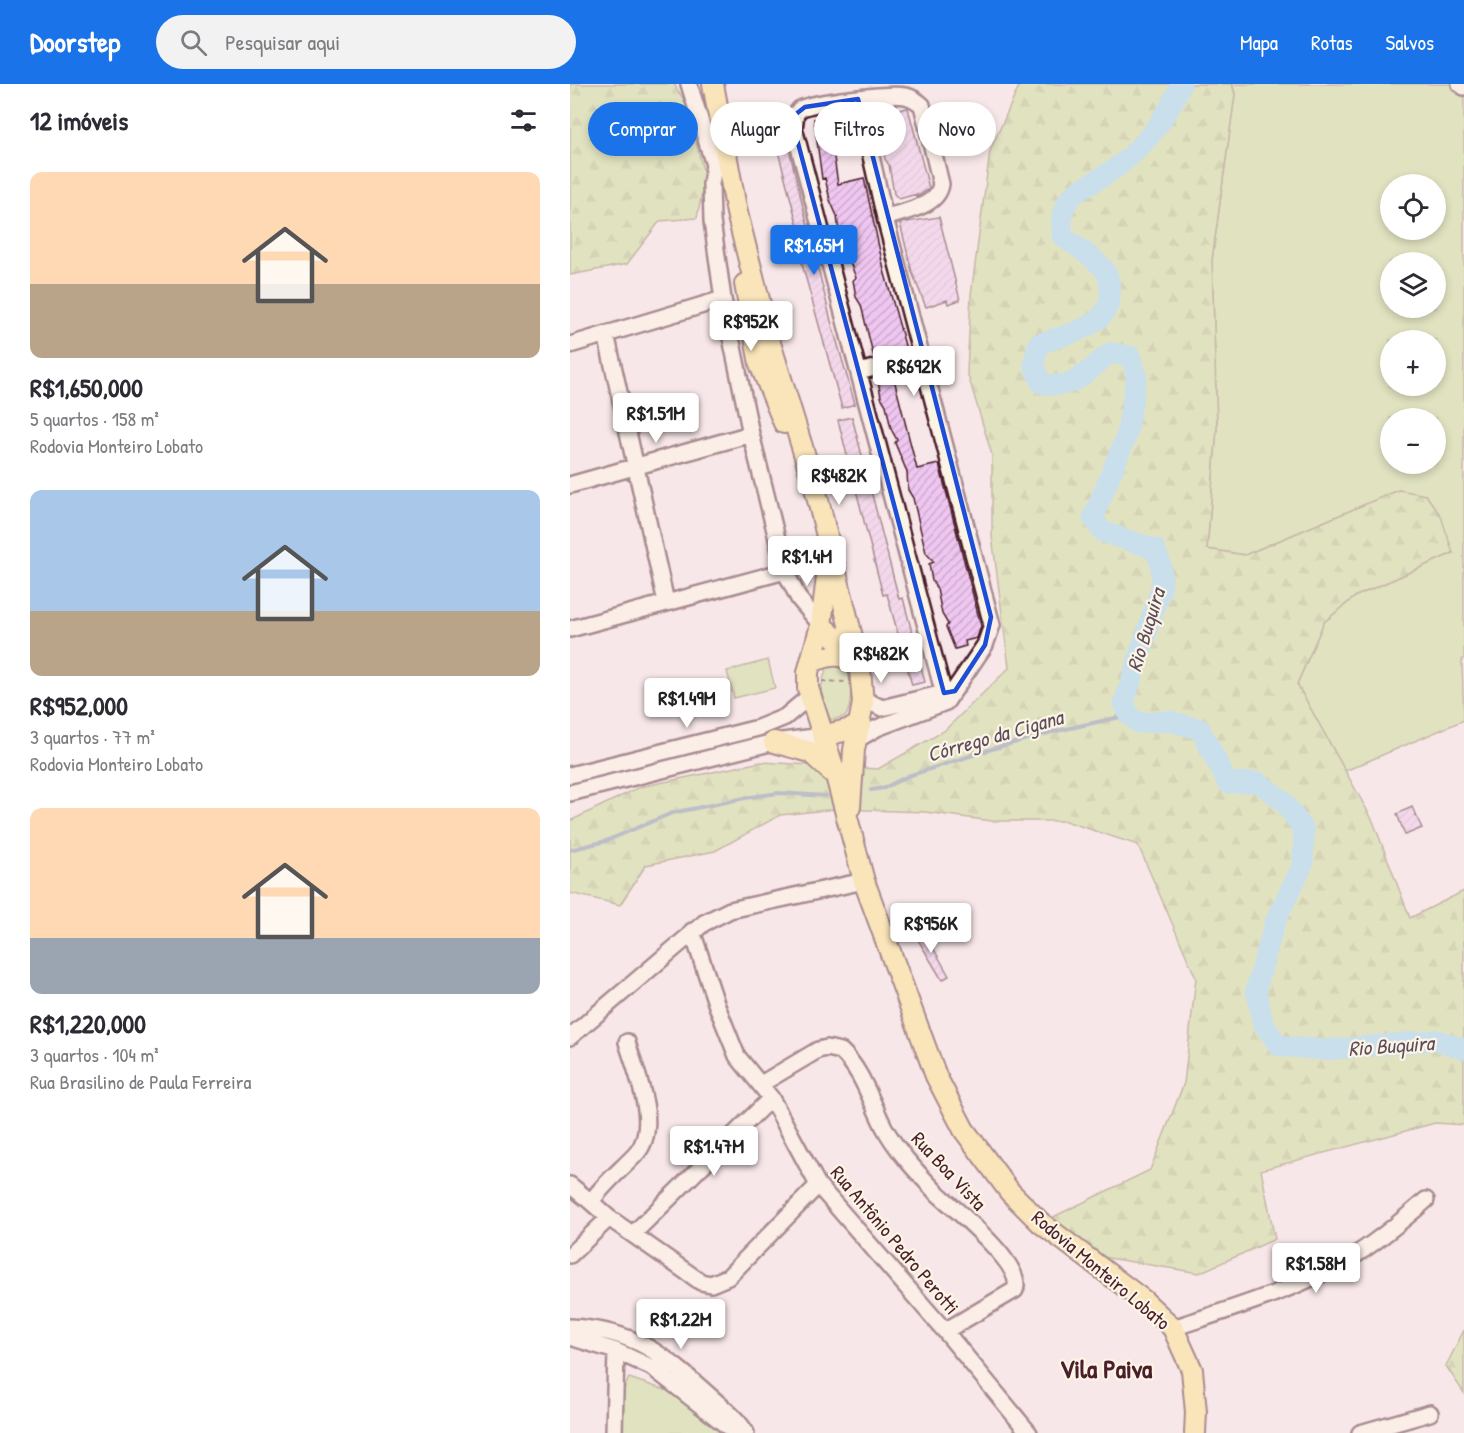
<!DOCTYPE html>
<html lang="pt">
<head>
<meta charset="utf-8">
<style>
  :root { --surface:#fff; --page:#f2f2f3; --text:#2b2b33; --muted:#7c7c81; --accent:#1a73e8 }
  body { margin:0; font-family:"Patrick Hand",sans-serif; background:var(--page); color:var(--text); height:100vh; display:flex; flex-direction:column; font-size:22px; white-space:nowrap }
  * { box-sizing:border-box; margin:0 }
  p { font-size:20px; color:var(--muted) }
  .icon { flex:none; width:33px; height:33px; fill:none; stroke:currentColor; stroke-width:2; stroke-linecap:round; stroke-linejoin:round }
  .map { position:relative; flex:1; overflow:hidden }
  .sheet { display:flex; flex-direction:column; background:var(--surface); width:570px }
  .sheet>* { flex:none }
  .top-card { position:absolute; left:18px; top:18px; width:570px; height:54px; display:flex; gap:12px }
  .buttons { position:absolute; left:810px; top:90px; display:grid; gap:12px }
  .buttons a { display:grid; place-items:center; width:66px; height:66px; border-radius:50%; background:var(--surface); box-shadow:0 3px 9px #0003; font-size:30px }
  .price { position:absolute; translate:-50% -51px; padding:0 14px; border-radius:6px; background:#fff; color:#222; font-size:20px; line-height:39px; filter:drop-shadow(0 2px 3px #0008) }
  .price::after { content:''; position:absolute; left:50%; top:36px; width:18px; height:14px; margin-left:-9px; background:inherit; clip-path:polygon(0 0,100% 0,50% 100%) }
  .price.active { background:var(--accent); color:#fff }
  ul { padding:0; list-style:none }
  li { display:grid; align-content:center; gap:12px; height:318px; padding:0 30px }
  li span { display:grid; place-items:center; height:186px; border-radius:12px; color:#555 }
  li>.icon { margin-inline-start:auto }
  span .icon { width:108px; height:108px; fill:#fffc; stroke-width:1 }
  li b { font-size:26px }
  h2 { display:flex; justify-content:space-between; align-items:center; height:72px; padding:0 30px; font-size:26px }
  .pill { padding:0 21px; border-radius:27px; background:var(--surface); box-shadow:0 3px 9px #0003; font-size:21px; line-height:54px }
  .pill.active { background:var(--accent); color:#fff }
  header { display:flex; align-items:center; gap:36px; box-sizing:border-box; height:84px; padding:0 30px; background:var(--accent); color:#fff }
  header strong { font-size:28px }
  nav { display:flex; gap:33px; margin-inline-start:auto; font-size:21px }
  .search { width:420px; height:54px; background:var(--page); display:flex; align-items:center; gap:15px; box-sizing:border-box; padding:0 21px; border-radius:33px; color:var(--muted); font-size:22px }
  main { display:flex; flex:1; min-height:0 }
  .map>svg:first-child { display:block }
</style>
</head>
<body>
<header>
<strong>Doorstep</strong>
<div class="search"><svg class="icon" aria-label="search" viewBox="0 0 24 24"><circle cx="10" cy="10" r="6"/><path d="M15 15l6 6"/></svg>Pesquisar aqui</div>
<nav><a>Mapa</a><a>Rotas</a><a>Salvos</a></nav>
</header>
<main>
<section class="sheet">
<h2>12 imóveis<svg class="icon" aria-label="filters" viewBox="0 0 24 24"><path d="M4 7h16M4 17h16"/><circle cx="9" cy="7" r="2"/><circle cx="15" cy="17" r="2"/></svg></h2>
<ul>
<li><span style="background:linear-gradient(#ffd9b3 60%,#b9a48a 0)"><svg class="icon" aria-label="home" viewBox="0 0 24 24"><path d="M3 11l9-7 9 7M6 9v11h12V9"/></svg></span><div><b>R$1,650,000</b><p>5 quartos · 158 m²</p><p>Rodovia Monteiro Lobato</p></div></li>
<li><span style="background:linear-gradient(#a9c7e8 65%,#b9a48a 0)"><svg class="icon" aria-label="home" viewBox="0 0 24 24"><path d="M3 11l9-7 9 7M6 9v11h12V9"/></svg></span><div><b>R$952,000</b><p>3 quartos · 77 m²</p><p>Rodovia Monteiro Lobato</p></div></li>
<li><span style="background:linear-gradient(#ffd9b3 70%,#9aa5b1 0)"><svg class="icon" aria-label="home" viewBox="0 0 24 24"><path d="M3 11l9-7 9 7M6 9v11h12V9"/></svg></span><div><b>R$1,220,000</b><p>3 quartos · 104 m²</p><p>Rua Brasilino de Paula Ferreira</p></div></li>
</ul>
</section>
<div class="map">
<svg width="894" height="1349" viewBox="0 0 894 1349">
  <defs>
    <pattern id="forest-firs" width="22" height="20" patternUnits="userSpaceOnUse" patternTransform="scale(1.5)"><rect width="22" height="20" fill="#c6dc91"/><path d="M5 1l3.5 6h-7zM16 11l3.5 6h-7z" fill="#acbc7d"/></pattern>
    <pattern id="building-hatch" width="6" height="6" patternUnits="userSpaceOnUse" patternTransform="scale(1.5)"><rect width="6" height="6" fill="#eec6f0"/><path d="M-1 1l2-2M0 6l6-6M5 7l2-2" fill="none" stroke="#ceaace"/></pattern>
  </defs>
  <rect width="100%" height="100%" fill="#f8e7e8"/>
  <filter id="ink" filterUnits="userSpaceOnUse"><feTurbulence type="fractalNoise" baseFrequency=".0167" numOctaves="2"/><feDisplacementMap in="SourceGraphic" scale="12" xChannelSelector="R" yChannelSelector="G"/><feConvolveMatrix kernelMatrix="1 2 1 2 8 2 1 2 1" color-interpolation-filters="sRGB"/></filter>
  <g filter="url(#ink)">
    <path fill="#c6dc91" stroke="#887e5e" stroke-width="1.5" fill-rule="evenodd" d="M 662,0 L 894,0 L 894,574 L 892,576 L 894,636 L 775,687 L 727,600 L 754,538 L 786,512 L 883,469 L 829,406 L 675,471 L 637,465 L 647,344 L 642,176 L 665,10 ZM 820,100 L 866,100 L 866,146 L 820,146 ZM 820,178 L 866,178 L 866,224 L 820,224 ZM 820,256 L 866,256 L 866,302 L 820,302 ZM 820,334 L 866,334 L 866,380 L 820,380 Z
      M 198,576 L 205,604 L 164,614 L 157,587 Z
      M 259,578 L 278,584 C 281,601 283,616 276,632 L 262,636 C 244,623 252,595 259,578 Z
      M 59,1294 L 107,1310 L 154,1349 L 48,1349 L 50,1313 Z"/>
    <path fill="url(#forest-firs)" stroke="#887e5e" stroke-width="1.5" d="M 0,0 L 104,0 L 116,19 L 135,94 L 127,134 L 90,137 L 57,180 L 0,191 Z
      M 450,0 L 662,0 L 665,10 L 642,176 L 647,344 L 637,465 L 675,471 L 829,406 L 856,411 L 871,432 L 883,469 L 786,512 L 754,538 L 727,600 L 803,737 L 840,834 L 894,807 L 894,1041 L 865,1039 L 691,1086 L 705,1155 L 629,1189 L 508,1169 L 471,1139 L 580,1086 L 614,999 L 626,894 L 568,761 L 495,737 L 422,737 L 355,728 L 266,725 L 210,731 L 145,767 L 76,781 L 50,821 L 0,809 L 0,737 L 70,703 L 191,678 L 308,685 L 374,647 L 439,584 L 422,452 L 422,371 L 397,288 L 401,211 L 420,67 Z
      M 894,1246 L 894,1309 L 876,1282 Z"/>
    <g fill="none" stroke-linecap="round" stroke-linejoin="round">
      <path stroke="#758ca2" stroke-width="4" d="M 301,706 L 314,704 L 338,692 L 425,664 L 482,648 L 559,631
        M 0,766 L 36,757 L 102,729 L 175,714 L 208,709 L 256,712"/>
      <path stroke="#91d5f2" stroke-width="21" d="M 611,0 C 597,35 571,67 540,88 C 528,97 506,105 498,117 C 490,128 492,139 492,152 C 505,162 522,172 533,184 C 539,192 541,201 540,211 C 539,244 494,251 468,260 L 464,281 L 471,299 C 503,308 517,287 540,269 L 560,272 L 567,291 L 556,353 L 523,434 L 533,448 L 585,465 L 591,481 L 592,501 L 554,619 L 559,631 L 568,639 L 598,637 L 630,645 L 658,699 L 688,698 L 713,717 L 734,746 L 733,780 L 705,838 L 686,905 L 693,939 L 709,962 L 756,966 L 867,956 L 894,965"/>
    </g>
    <path fill="url(#building-hatch)" stroke="#4a1f2b" stroke-width="1.5" d="M 338,24 L 359,104 L 347,113 L 347,110 L 329,115 L 324,110 L 319,81 L 315,75 L 304,31 Z
      M 258,33 L 268,100 L 294,94 L 314,186 L 336,265 L 304,274 L 291,221 L 286,213 L 283,196 L 286,194 L 269,149 L 267,132 L 260,116 L 255,94 L 252,95 L 244,35 Z
      M 215,49 L 261,237 L 285,320 L 272,324 L 222,144 L 228,143 L 204,52 Z
      M 369,133 L 390,216 L 378,220 L 377,216 L 356,223 L 342,188 L 330,139 Z
      M 318,292 L 324,295 L 347,385 L 369,380 L 411,542 L 407,554 L 395,557 L 396,562 L 385,565 L 376,543 L 378,540 L 372,530 L 367,505 L 362,497 L 359,480 L 364,478 L 356,469 L 343,414 L 338,406 L 337,388 L 325,359 L 327,356 L 321,345 L 316,321 L 311,313 L 308,296 Z
      M 282,333 L 329,515 L 333,514 L 355,598 L 342,601 L 317,510 L 313,511 L 268,336 Z
      M 842,723 L 852,744 L 835,751 L 827,730 Z
      M 352,844 L 379,892 L 372,896 L 344,849 Z"/>
    <g fill="none" stroke-linecap="round" stroke-linejoin="round">
      <defs>
        <path id="minor" d="M 119,0 L 144,81 L 141,100 L 142,137 L 153,215 L 181,350 L 215,487 L 229,515 L 251,541
          M 890,0 L 894,3
          M 315,134 C 334,127 368,123 371,100 L 352,21 C 346,16 342,13 335,12 C 320,9 243,18 230,25 L 226,30 L 224,44 L 376,618
          M 36,250 L 96,518
          M 0,261 L 153,215
          M 289,288 L 350,272
          M 0,401 L 181,350
          M 0,545 L 215,487
          M 293,615 L 312,624 L 382,607
          M 286,656 L 307,644 L 376,618 L 415,561 L 422,541 L 315,134 L 288,15
          M 0,691 L 188,644 L 215,633 L 240,612
          M 0,709 L 204,658 L 253,652
          M 122,847 L 147,922 L 167,972 L 201,1014 L 248,1101 L 375,1247 L 459,1349
          M 0,953 L 134,839 L 160,826 L 294,797
          M 191,1000 L 248,966 L 257,964 L 271,967 C 292,986 301,1018 314,1043 C 327,1067 346,1087 365,1107 C 383,1124 456,1182 445,1206 L 375,1247
          M 0,1101 L 21,1118
          M 39,1134 L 21,1118 C 34,1099 51,1086 66,1070 C 91,1043 66,989 57,958
          M 64,1149 L 201,1014
          M 0,1171 L 39,1134 L 131,1198 L 141,1200 L 158,1193 L 248,1101
          M 0,1243 C 66,1246 94,1271 141,1313 C 153,1324 168,1335 176,1349
          M 603,1244 C 663,1224 725,1206 779,1175 C 807,1158 832,1137 856,1116
          M 0,1253 L 46,1267 L 83,1284 L 166,1349
          M 44,1349 L 46,1267
          M 790,1349 L 860,1329"/>
        <path id="major" d="M 143,0 L 167,129 L 200,259 L 246,408 L 290,585 L 293,619 L 284,666 L 280,723
          M 175,200 L 190,280 L 214,339
          M 260,469 L 251,541 L 238,588 L 238,604 L 266,692 L 294,797 L 366,992 L 394,1046 L 440,1108 L 471,1139 L 573,1216 L 603,1244 L 622,1286 L 626,1328 L 625,1349
          M 251,541 L 288,575
          M 241,578 C 261,570 274,567 290,585
          M 253,652 L 281,645 L 291,639
          M 204,658 L 240,668 L 263,689"/>
      </defs>
      <use href="#minor" stroke="#4a1f2b" stroke-width="20"/>
      <use href="#major" stroke="#4a1f2b" stroke-width="24"/>
      <path stroke="#4a1f2b" stroke-width="2" stroke-dasharray="4.5 4.5" stroke-linecap="butt" d="M 252,597 L 276,598"/>
      <use href="#minor" stroke="#fcf5e5" stroke-width="15"/>
      <use href="#major" stroke="#fce080" stroke-width="20"/>
    </g>
  </g>
  <path d="M0 0H894V1349H0ZM 288,15 L 421,533 L 415,561 L 385,607 L 374,609 L 224,44 L 226,30 L 235,23 Z" fill="#f8e7e8" fill-opacity=".55" fill-rule="evenodd"/>
  <path fill="none" stroke="#1d4ed8" stroke-width="4.5" stroke-linejoin="round" d="M 288,15 L 421,533 L 415,561 L 385,607 L 374,609 L 224,44 L 226,30 L 235,23 Z"/>
  <g text-anchor="middle" stroke-width="4.5" stroke-linejoin="round" paint-order="stroke">
    <g font-size="20" fill="#4a1f2b" stroke="#fcf5e5">
      <text transform="translate(379 1087) rotate(47)" y="7">Rua Boa Vista</text>
      <text transform="translate(325 1156) rotate(50)" y="7">Rua Antônio Pedro Perotti</text>
      <text transform="translate(531 1186) rotate(40)" y="7">Rodovia Monteiro Lobato</text>
    </g>
    <g font-size="21" font-style="italic" fill="#5c4c5d" stroke="#fcf5e5">
      <text transform="translate(576 546) rotate(-73)" y="7">Rio Buquira</text>
      <text transform="translate(425 652) rotate(-16)" y="7">Córrego da Cigana</text>
      <text transform="translate(821 962) rotate(-4)" y="7">Rio Buquira</text>
    </g>
    <g font-size="26" font-weight="bold" fill="#4a1f2b" stroke="#fcf5e5">
      <text x="536" y="1294">Vila Paiva</text>
    </g>
  </g>
</svg>
<div class="buttons">
<a><svg class="icon" aria-label="locate" viewBox="0 0 24 24"><circle cx="12" cy="12" r="6"/><path d="M12 2v4M12 18v4M2 12h4M18 12h4"/></svg></a>
<a><svg class="icon" aria-label="layers" viewBox="0 0 24 24"><path d="M12 4l9 5-9 5-9-5zM3 14l9 5 9-5"/></svg></a>
<a>+</a>
<a>−</a>
</div>
<b class="price active" style="left:244px;top:192px">R$1.65M</b>
<b class="price" style="left:181px;top:268px">R$952K</b>
<b class="price" style="left:344px;top:313px">R$692K</b>
<b class="price" style="left:86px;top:360px">R$1.51M</b>
<b class="price" style="left:269px;top:422px">R$482K</b>
<b class="price" style="left:237px;top:503px">R$1.4M</b>
<b class="price" style="left:311px;top:600px">R$482K</b>
<b class="price" style="left:117px;top:645px">R$1.49M</b>
<b class="price" style="left:361px;top:870px">R$956K</b>
<b class="price" style="left:144px;top:1093px">R$1.47M</b>
<b class="price" style="left:746px;top:1210px">R$1.58M</b>
<b class="price" style="left:111px;top:1266px">R$1.22M</b>
<div class="top-card">
<a class="pill active">Comprar</a>
<a class="pill">Alugar</a>
<a class="pill">Filtros</a>
<a class="pill">Novo</a>
</div>
</div>
</main>
</body>
</html>
